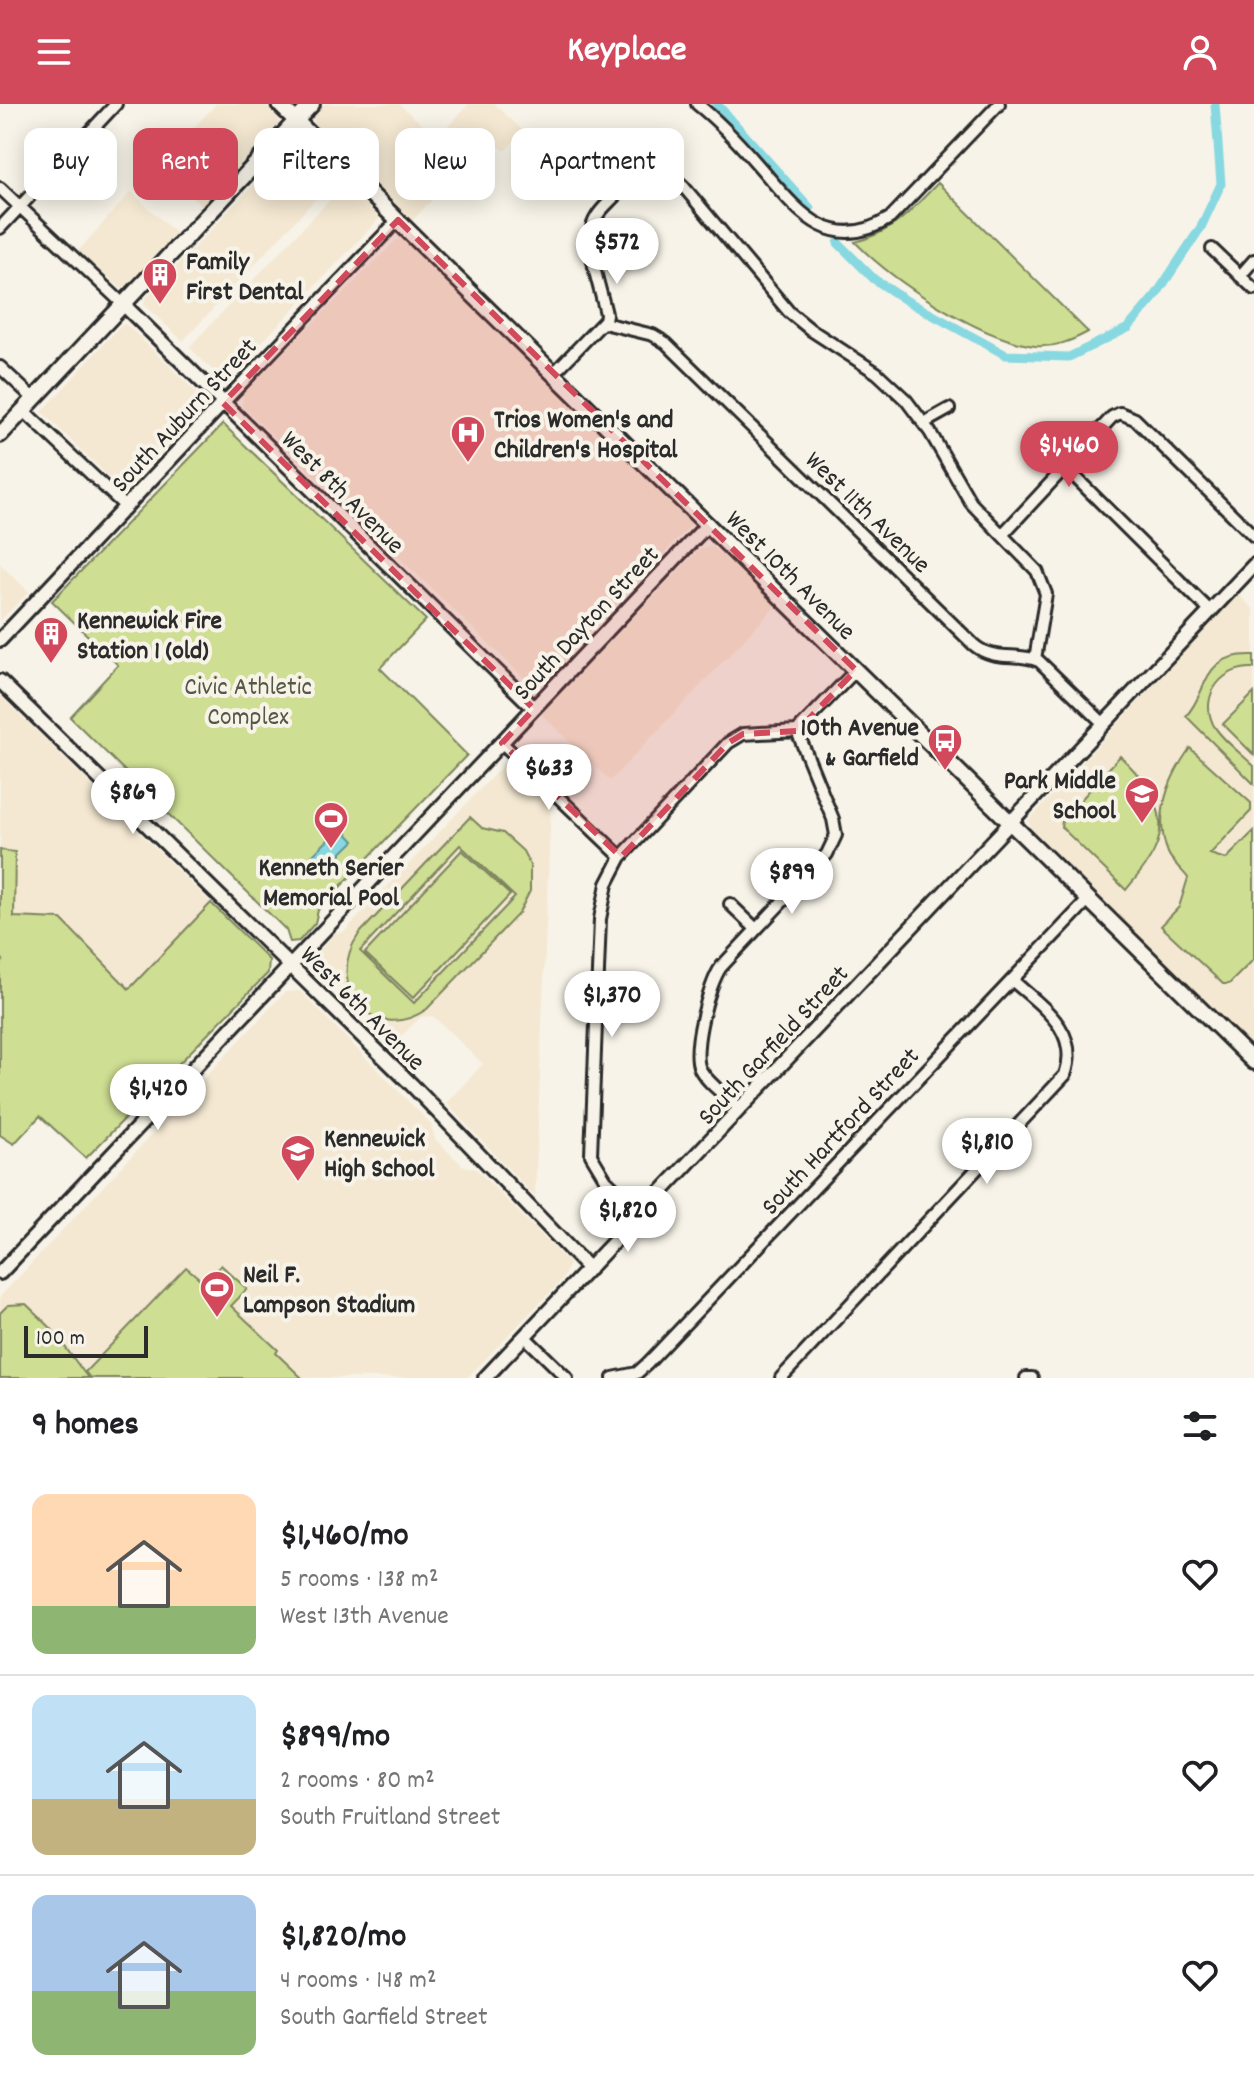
<!DOCTYPE html>
<html lang="en">
<head>
<meta charset="utf-8">
<style>
  :root { --surface:#fff; --page:#f2f2f2; --text:#202124; --muted:#757577; --line:#e0e0e0; --accent:#d1495b }
  body { margin:0; font-family:Dekko,sans-serif; background:var(--page); color:var(--text); height:100vh; display:flex; flex-direction:column; font-size:30px; white-space:nowrap }
  * { box-sizing:border-box; margin:0 }
  p { font-size:26px; color:var(--muted) }
  .icon { flex:none; width:44px; height:44px; fill:none; stroke:currentColor; stroke-width:2; stroke-linecap:round; stroke-linejoin:round }
  .map { position:relative; height:1274px; overflow:hidden }
  .details { display:flex; flex-direction:column; background:var(--surface); flex:1 }
  .details>* { flex:none }
  .hud { position:absolute; left:24px; top:24px; width:800px; height:72px; display:flex; gap:16px }
  .scale { position:absolute; left:24px; bottom:20px; width:124px; box-sizing:border-box; padding-left:8px; border:4px solid #2b2b2b; border-top:0; font-size:22px; line-height:28px; white-space:nowrap; color:#2b2b2b; -webkit-text-stroke:6px #f7f3e8; paint-order:stroke }
  .price { position:absolute; translate:-50% -68px; padding:0 18px; border-radius:28px; background:#fff; color:#222; font-size:26px; line-height:52px; filter:drop-shadow(0 2px 4px #0008) }
  .price::after { content:''; position:absolute; left:50%; top:48px; width:24px; height:18px; margin-left:-12px; background:inherit; clip-path:polygon(0 0,100% 0,50% 100%) }
  .price.selected { background:var(--accent); color:#fff }
  ul { padding:0; list-style:none }
  li { display:flex; align-items:center; gap:24px; height:200px; padding:0 32px }
  li+li { border-top:2px solid var(--line) }
  li span { display:grid; place-items:center; flex:none; width:224px; height:160px; border-radius:16px; color:#555 }
  li>.icon { margin-inline-start:auto }
  span .icon { width:96px; height:96px; fill:#fffc; stroke-width:1 }
  li b { font-size:34px }
  h2 { display:flex; justify-content:space-between; align-items:center; height:96px; padding:0 32px; font-size:34px }
  .chip { padding:0 28px; border-radius:16px; background:var(--surface); box-shadow:0 4px 20px #0003; font-size:28px; line-height:72px }
  .chip.selected { background:var(--accent); color:#fff }
  header { display:flex; justify-content:space-between; align-items:center; height:104px; padding:0 32px; background:var(--accent); color:#fff; font-size:36px; font-weight:800 }
  .map>svg:first-child { display:block }
</style>
</head>
<body>
<header><svg class="icon" aria-label="menu" viewBox="0 0 24 24"><path d="M4 6h16M4 12h16M4 18h16"/></svg>Keyplace<svg class="icon" aria-label="person" viewBox="0 0 24 24"><circle cx="12" cy="8" r="4"/><path d="M4 21q1-7 8-7t8 7"/></svg></header>
<div class="map">
<svg width="1254" height="1274" viewBox="0 0 1254 1274">
  <rect width="100%" height="100%" fill="#f7f3e8"/>
  <filter id="ink" filterUnits="userSpaceOnUse"><feTurbulence type="fractalNoise" baseFrequency=".0125" numOctaves="2"/><feDisplacementMap in="SourceGraphic" scale="16" xChannelSelector="R" yChannelSelector="G"/><feConvolveMatrix kernelMatrix="1 2 1 2 8 2 1 2 1" color-interpolation-filters="sRGB"/></filter>
  <g filter="url(#ink)">
    <path fill="#f4e8d2" d="M 216,0 L 266,0 L 277,11 L 279,19 L 202,102 L 159,61 Z
      M 324,0 L 399,0 L 437,34 L 469,0 L 495,0 L 523,27 L 505,47 L 490,34 L 412,117 L 316,22 L 313,12 Z
      M 304,38 L 337,72 L 183,237 L 144,201 L 145,195 L 291,41 Z
      M 345,80 L 380,114 L 224,278 L 189,243 Z
      M 131,88 L 176,129 L 125,183 L 120,184 L 78,147 Z
      M 402,135 L 695,417 L 540,580 L 528,578 L 242,302 L 243,289 L 396,136 Z
      M 126,220 L 202,294 L 203,302 L 126,380 L 115,379 L 42,308 L 120,222 Z
      M 712,442 L 777,501 L 610,677 L 541,610 L 700,444 Z
      M 0,460 L 29,488 L 0,517 Z
      M 1238,490 L 1254,506 L 1254,946 L 1032,725 L 1028,717 Z
      M 0,591 L 211,799 L 129,885 L 61,815 L 14,813 L 15,748 L 0,746 Z
      M 508,656 L 551,698 L 535,1093 L 446,999 L 483,960 L 433,912 L 421,913 L 393,940 L 314,861 L 315,852 L 335,829 L 344,828 Z
      M 300,887 L 431,1020 L 435,1035 L 462,1061 L 476,1065 L 569,1159 L 563,1175 L 467,1274 L 0,1274 L 0,1193 L 285,888 Z"/>
    <path fill="#cede92" stroke="#7c845e" stroke-width="2" fill-rule="evenodd" d="M 938,79 L 1088,228 C 1071,237 1055,244 1035,242 C 980,235 894,178 855,138 C 895,128 910,107 938,79 Z
      M 223,320 L 426,516 L 380,564 L 467,651 L 318,806 L 315,819 L 299,837 L 290,838 L 286,826 L 70,613 L 118,561 L 52,497 Z
      M 1254,551 L 1254,564 C 1224,562 1199,590 1213,620 C 1221,635 1241,649 1254,662 L 1254,680 L 1186,612 C 1210,586 1200,549 1254,551 Z
      M 1254,589 L 1254,651 L 1223,620 Z
      M 1190,644 L 1251,699 L 1251,707 L 1210,750 L 1226,755 L 1254,727 L 1254,855 L 1229,880 L 1223,880 L 1161,822 L 1179,803 L 1188,774 C 1182,766 1172,758 1168,749 C 1153,711 1168,675 1190,644 Z
      M 1120,652 C 1145,676 1172,709 1155,745 C 1149,760 1136,773 1126,786 L 1061,723 L 1062,717 Z
      M 470,713 L 482,724 L 503,729 L 523,747 L 530,761 L 530,787 L 519,809 L 427,905 C 374,942 322,884 359,830 ZM 460,741 L 515,793 L 414,899 L 360,847 Z
      M 0,746 L 15,748 L 14,813 L 61,815 L 129,885 L 211,799 L 269,856 L 268,869 L 86,1054 L 40,1012 L 14,1040 L 0,1031 L 0,863 L 3,856 L 0,853 Z
      M 462,746 L 510,791 L 413,894 L 365,849 Z
      M 221,1161 L 247,1185 L 231,1202 L 278,1246 L 276,1249 L 302,1274 L 90,1274 L 85,1268 L 186,1163 L 217,1189 L 206,1177 Z
      M 26,1200 L 51,1224 L 88,1274 L 0,1274 L 0,1209 L 8,1201 Z"/>
    <path fill="#87d8e1" stroke="#629398" stroke-width="2" d="M 341,723 L 354,737 L 321,769 L 308,756 Z"/>
    <g fill="none" stroke-linecap="round" stroke-linejoin="round">
      <path stroke="#87d8e1" stroke-width="9" d="M 717,0 L 810,104
        M 838,139 L 874,175 L 907,197 L 1006,251 L 1069,253 L 1128,224 L 1156,191 L 1201,123 L 1221,80 L 1215,0"/>
      <defs>
        <path id="minor" d="M 697,0 C 720,18 739,39 758,61 C 795,103 828,153 890,114 L 999,0
          M 0,84 L 123,200
          M 0,124 L 116,0
          M 1212,145 L 1254,185
          M 1240,172 L 1254,156
          M 604,219 L 653,231 L 666,239 L 974,541 C 994,558 1017,548 1039,557 L 1104,620
          M 0,263 L 34,295
          M 554,269 L 605,216 L 606,210 C 601,187 588,151 591,129 C 592,116 600,107 609,98 C 632,74 654,54 683,82 L 789,208 L 811,226 L 877,269 L 906,296 L 930,328 L 971,399 L 1037,467 L 1046,490 L 1035,555
          M 223,299 L 398,116
          M 23,306 L 126,403
          M 924,319 L 949,305
          M 1066,364 L 1210,507
          M 1002,431 L 1112,313 L 1120,309 L 1135,315 L 1254,432
          M 502,639 L 621,753
          M 730,800 L 756,825
          M 740,1005 C 728,993 708,980 700,965 C 691,947 709,879 721,863 L 827,750 L 836,731 L 833,715 L 797,627
          M 642,1110 L 606,1076 L 591,1051 L 600,815 L 607,780 L 621,753 L 728,639 L 743,630 L 797,627 L 856,566
          M 525,1233 L 567,1274
          M 613,1274 L 637,1269 L 647,1260 L 1089,795
          M 781,1274 L 1065,971 C 1081,927 1041,902 1012,876
          M 1026,1274 L 1032,1274"/>
        <path id="tertiary" d="M 123,200 L 534,604
          M 0,536 L 223,299
          M 0,577 L 412,981 L 589,1165
          M 0,1169 L 708,420
          M 485,1274 L 1254,461"/>
        <path id="secondary" d="M 279,0 L 1254,958
          M 0,331 L 312,0"/>
      </defs>
      <use href="#minor" stroke="#2b2b2b" stroke-width="16"/>
      <use href="#tertiary" stroke="#2b2b2b" stroke-width="18"/>
      <use href="#secondary" stroke="#2b2b2b" stroke-width="20"/>
      <use href="#minor" stroke="#f7f3e8" stroke-width="10"/>
      <use href="#tertiary" stroke="#f7f3e8" stroke-width="12"/>
      <use href="#secondary" stroke="#f7f3e8" stroke-width="14"/>
    </g>
  </g>
  <path fill="#d1495b" fill-opacity="0.2" stroke="#d1495b" stroke-width="6" stroke-dasharray="16 10" stroke-linejoin="round" d="M 398,116 L 856,566 L 797,627 L 743,630 L 728,639 L 621,753 L 502,639 L 534,605 L 223,299 Z"/>
  <defs>
    <symbol id="building-pin" viewBox="-11 -11 22 30"><path d="M0 17L-7.5 6A9.5 9.5 0 1 1 7.5 6Z" fill="#d1495b" stroke="#f7f3e8"/><path d="M-4-6H4V6H1V3H-1V6H-4ZM-2.5-4.3h1.7v1.8h-1.7ZM.8-4.3h1.7v1.8H.8ZM-2.5-1h1.7V.8h-1.7ZM.8-1h1.7V.8H.8Z" fill="#fff"/></symbol>
    <symbol id="hospital-pin" viewBox="-11 -11 22 30"><path d="M0 17L-7.5 6A9.5 9.5 0 1 1 7.5 6Z" fill="#d1495b" stroke="#f7f3e8"/><path d="M-5-5h3v3.5h4V-5h3V5h-3V1.5h-4V5h-3Z" fill="#fff"/></symbol>
    <symbol id="bus-pin" viewBox="-11 -11 22 30"><path d="M0 17L-7.5 6A9.5 9.5 0 1 1 7.5 6Z" fill="#d1495b" stroke="#f7f3e8"/><path d="M-5-6H5V4H4V6H2V4H-2V6H-4V4H-5ZM-3.5-4V0h7V-4ZM-3.5 1.2v1.5H-2V1.2ZM2 1.2v1.5H3.5V1.2Z" fill="#fff"/></symbol>
    <symbol id="school-pin" viewBox="-11 -11 22 30"><path d="M0 17L-7.5 6A9.5 9.5 0 1 1 7.5 6Z" fill="#d1495b" stroke="#f7f3e8"/><path d="M0-5L7-2L0 1L-7-2ZM-4 1L0 2.5L4 1V4Q0 6-4 4Z" fill="#fff"/></symbol>
    <symbol id="stadium-pin" viewBox="-11 -11 22 30"><path d="M0 17L-7.5 6A9.5 9.5 0 1 1 7.5 6Z" fill="#d1495b" stroke="#f7f3e8"/><path d="M0-5a6.5 5 0 1 0 0 10a6.5 5 0 1 0 0-10ZM-3.5-1.8h7v3.6h-7Z" fill="#fff"/></symbol>
  </defs>
  <g fill-rule="evenodd">
    <use href="#building-pin" x="140" y="151" width="40" height="54"/>
    <use href="#hospital-pin" x="448" y="309" width="40" height="54"/>
    <use href="#building-pin" x="31" y="510" width="40" height="54"/>
    <use href="#bus-pin" x="925" y="617" width="40" height="54"/>
    <use href="#school-pin" x="1122" y="670" width="40" height="54"/>
    <use href="#stadium-pin" x="311" y="695" width="40" height="54"/>
    <use href="#school-pin" x="278" y="1028" width="40" height="54"/>
    <use href="#stadium-pin" x="197" y="1164" width="40" height="54"/>
  </g>
  <g text-anchor="middle" stroke-width="8" stroke-linejoin="round" paint-order="stroke">
    <g font-size="26" font-weight="bold" fill="#2b2b2b" stroke="#f7f3e8" text-anchor="start">
      <text x="186" y="165">Family<tspan x="186" dy="30">First Dental</tspan></text>
      <text x="494" y="323">Trios Women's and<tspan x="494" dy="30">Children's Hospital</tspan></text>
      <text x="77" y="524">Kennewick Fire<tspan x="77" dy="30">Station 1 (old)</tspan></text>
      <text x="919" y="631" text-anchor="end">10th Avenue<tspan x="919" dy="30">&amp; Garfield</tspan></text>
      <text x="1116" y="684" text-anchor="end">Park Middle<tspan x="1116" dy="30">School</tspan></text>
      <text x="331" y="771" text-anchor="middle">Kenneth Serier<tspan x="331" dy="30">Memorial Pool</tspan></text>
      <text x="324" y="1042">Kennewick<tspan x="324" dy="30">High School</tspan></text>
      <text x="243" y="1178">Neil F.<tspan x="243" dy="30">Lampson Stadium</tspan></text>
    </g>
    <g font-size="26" fill="#2b2b2b" stroke="#f7f3e8">
      <text transform="translate(183 310) rotate(-47)" y="9">South Auburn Street</text>
      <text transform="translate(344 387) rotate(45)" y="9">West 8th Avenue</text>
      <text transform="translate(869 407) rotate(44)" y="9">West 11th Avenue</text>
      <text transform="translate(792 470) rotate(45)" y="9">West 10th Avenue</text>
      <text transform="translate(585 518) rotate(-47)" y="9">South Dayton Street</text>
      <text transform="translate(364 903) rotate(45)" y="9">West 6th Avenue</text>
      <text transform="translate(772 940) rotate(-47)" y="9">South Garfield Street</text>
      <text transform="translate(839 1026) rotate(-47)" y="9">South Hartford Street</text>
    </g>
    <g font-size="26" fill="#545845" stroke="#f7f3e8">
      <text x="248" y="590">Civic Athletic<tspan x="248" dy="30">Complex</tspan></text>
    </g>
  </g>
</svg>
<div class="scale">100 m</div>
<b class="price" style="left:617px;top:182px">$572</b>
<b class="price selected" style="left:1069px;top:385px">$1,460</b>
<b class="price" style="left:549px;top:708px">$633</b>
<b class="price" style="left:133px;top:732px">$869</b>
<b class="price" style="left:792px;top:812px">$899</b>
<b class="price" style="left:612px;top:935px">$1,370</b>
<b class="price" style="left:158px;top:1028px">$1,420</b>
<b class="price" style="left:987px;top:1082px">$1,810</b>
<b class="price" style="left:628px;top:1150px">$1,820</b>
<div class="hud">
<a class="chip">Buy</a>
<a class="chip selected">Rent</a>
<a class="chip">Filters</a>
<a class="chip">New</a>
<a class="chip">Apartment</a>
</div>
</div>
<section class="details">
<h2>9 homes<svg class="icon" aria-label="filters" viewBox="0 0 24 24"><path d="M4 7h16M4 17h16"/><circle cx="9" cy="7" r="2"/><circle cx="15" cy="17" r="2"/></svg></h2>
<ul>
<li><span style="background:linear-gradient(#ffd9b3 70%,#8fb573 0)"><svg class="icon" aria-label="home" viewBox="0 0 24 24"><path d="M3 11l9-7 9 7M6 9v11h12V9"/></svg></span><div><b>$1,460/mo</b><p>5 rooms · 138 m²</p><p>West 13th Avenue</p></div><svg class="icon" aria-label="heart" viewBox="0 0 24 24"><path d="M12 20l-8-8c-3-5 5-10 8-4 3-6 11-1 8 4z"/></svg></li>
<li><span style="background:linear-gradient(#bfe0f5 65%,#c2b280 0)"><svg class="icon" aria-label="home" viewBox="0 0 24 24"><path d="M3 11l9-7 9 7M6 9v11h12V9"/></svg></span><div><b>$899/mo</b><p>2 rooms · 80 m²</p><p>South Fruitland Street</p></div><svg class="icon" aria-label="heart" viewBox="0 0 24 24"><path d="M12 20l-8-8c-3-5 5-10 8-4 3-6 11-1 8 4z"/></svg></li>
<li><span style="background:linear-gradient(#a9c7e8 60%,#8fb573 0)"><svg class="icon" aria-label="home" viewBox="0 0 24 24"><path d="M3 11l9-7 9 7M6 9v11h12V9"/></svg></span><div><b>$1,820/mo</b><p>4 rooms · 148 m²</p><p>South Garfield Street</p></div><svg class="icon" aria-label="heart" viewBox="0 0 24 24"><path d="M12 20l-8-8c-3-5 5-10 8-4 3-6 11-1 8 4z"/></svg></li>
</ul>
</section>
</body>
</html>
